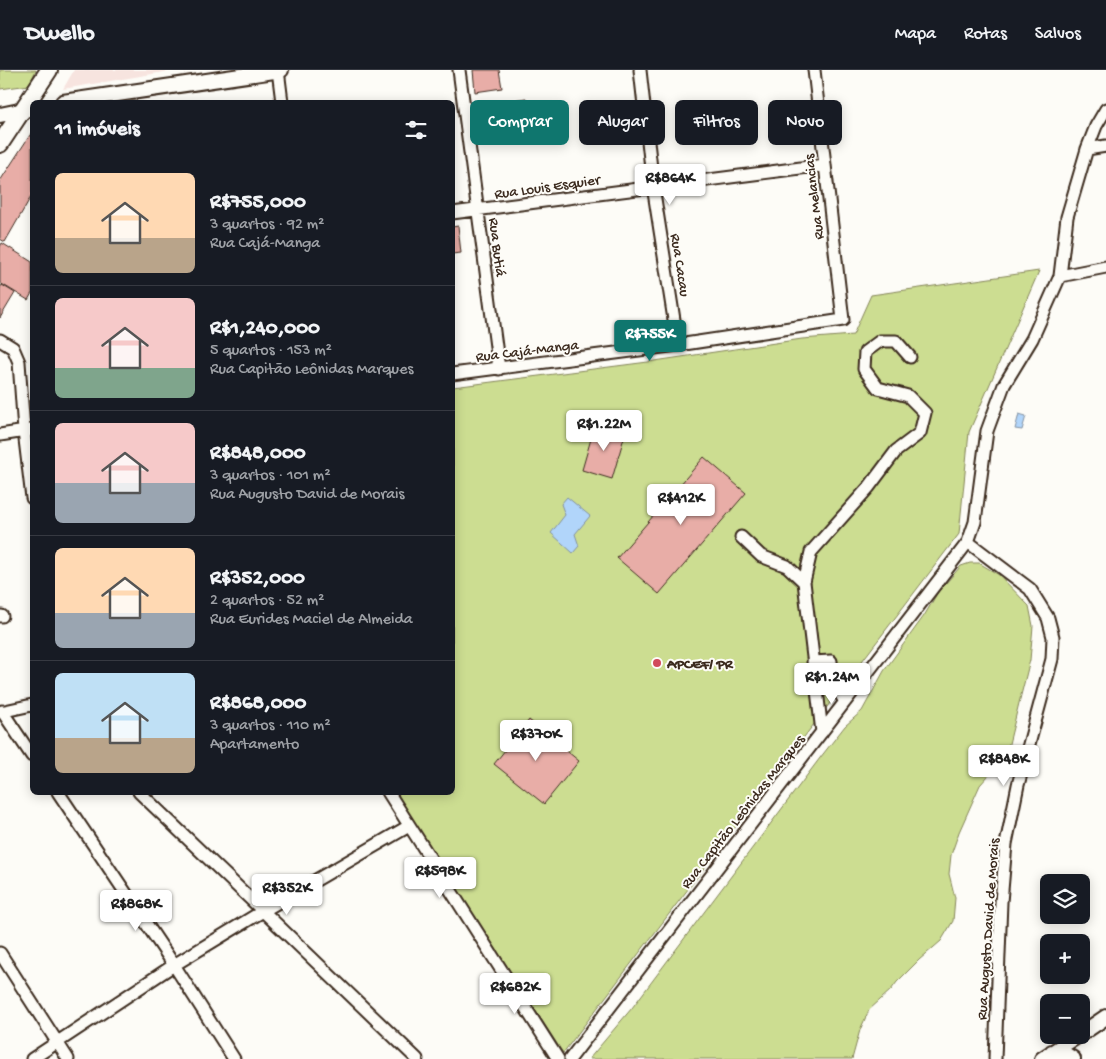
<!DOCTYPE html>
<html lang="pt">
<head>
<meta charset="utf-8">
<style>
  :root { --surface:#171b24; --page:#20242c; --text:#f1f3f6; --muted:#9ea1a6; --line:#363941; --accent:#0f766e }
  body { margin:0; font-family:"Gochi Hand",sans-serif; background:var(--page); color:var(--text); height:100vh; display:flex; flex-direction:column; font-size:19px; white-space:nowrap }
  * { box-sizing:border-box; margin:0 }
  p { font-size:16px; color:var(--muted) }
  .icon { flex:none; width:28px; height:28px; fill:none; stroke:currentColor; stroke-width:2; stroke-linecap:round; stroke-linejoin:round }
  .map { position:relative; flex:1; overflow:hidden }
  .details { position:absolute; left:30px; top:30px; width:425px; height:695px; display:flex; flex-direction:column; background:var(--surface); border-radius:8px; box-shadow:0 2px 12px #0003 }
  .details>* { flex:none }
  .guide { position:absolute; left:470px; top:30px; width:475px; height:45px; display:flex; gap:10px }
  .controls { position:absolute; left:1040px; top:804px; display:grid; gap:10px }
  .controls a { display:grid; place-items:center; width:50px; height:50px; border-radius:8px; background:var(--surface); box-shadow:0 2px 12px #0003; font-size:25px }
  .price { position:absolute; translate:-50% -42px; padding:0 11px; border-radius:5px; background:#fff; color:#222; font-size:16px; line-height:32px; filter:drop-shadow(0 1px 2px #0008) }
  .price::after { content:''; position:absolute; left:50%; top:30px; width:15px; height:11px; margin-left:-8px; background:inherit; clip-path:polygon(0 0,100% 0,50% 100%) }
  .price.selected { background:var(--accent); color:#fff }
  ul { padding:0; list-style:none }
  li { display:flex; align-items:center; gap:15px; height:125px; padding:0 25px }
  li+li { border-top:1px solid var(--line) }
  li span { display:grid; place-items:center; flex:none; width:140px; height:100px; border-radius:8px; color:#555 }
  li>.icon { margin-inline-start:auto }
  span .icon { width:60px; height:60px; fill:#fffc; stroke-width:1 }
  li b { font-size:21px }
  h2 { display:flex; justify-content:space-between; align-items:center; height:60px; padding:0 25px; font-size:21px }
  .tag { padding:0 18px; border-radius:8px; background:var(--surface); box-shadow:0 2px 12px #0003; font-size:18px; line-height:45px }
  .tag.selected { background:var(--accent); color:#fff }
  header { display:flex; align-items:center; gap:30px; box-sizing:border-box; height:70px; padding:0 25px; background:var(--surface); border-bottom:1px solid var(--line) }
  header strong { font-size:24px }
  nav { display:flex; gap:28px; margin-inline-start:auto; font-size:18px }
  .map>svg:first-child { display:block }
</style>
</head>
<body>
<header>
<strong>Dwello</strong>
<nav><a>Mapa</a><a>Rotas</a><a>Salvos</a></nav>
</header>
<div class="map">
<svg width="1106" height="989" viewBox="0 0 1106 989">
  <rect width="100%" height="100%" fill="#fdfcf7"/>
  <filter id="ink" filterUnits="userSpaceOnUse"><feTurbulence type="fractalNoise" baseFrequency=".02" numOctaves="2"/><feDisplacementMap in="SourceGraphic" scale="10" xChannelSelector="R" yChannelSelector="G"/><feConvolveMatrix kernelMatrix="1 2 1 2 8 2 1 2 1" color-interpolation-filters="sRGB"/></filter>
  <g filter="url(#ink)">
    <path fill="#f7e4df" d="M 74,0 L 176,0 L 63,19 Z"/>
    <path fill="#ccdd91" stroke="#848458" d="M 0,0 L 36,0 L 29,15 L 0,19 Z
      M 1039,201 L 969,362 L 959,464 L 563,983 L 395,723 L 452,722 L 453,317 L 648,292 L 802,269 L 853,265 L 871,225 Z
      M 970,493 L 979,493 L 999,505 L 1029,536 L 1033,556 L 1030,590 L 1019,633 L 1006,686 L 980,715 L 959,762 L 951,785 L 949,804 L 955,828 L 953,851 L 941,871 L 919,890 L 897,912 L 891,920 L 869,940 L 860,960 L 852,989 L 589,989 L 632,938 L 820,688 L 845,656 L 862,641 L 884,601 L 924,546 L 938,522 L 961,496 Z"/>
    <path fill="#b1d5fa" stroke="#8291a2" d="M 1019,344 L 1026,346 L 1022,360 L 1015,359 Z
      M 567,427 L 590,446 L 575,464 L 579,476 L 573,483 L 551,463 L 565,445 L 561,434 Z"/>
    <path fill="#e8ada7" stroke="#3b2a1e" d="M 473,0 L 499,0 L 502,18 L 475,22 Z
      M 526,28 L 531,68 L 506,71 L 505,63 L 503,61 L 481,65 L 478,45 L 501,42 L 500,32 Z
      M 32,62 L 32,125 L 5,172 L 0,169 L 0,111 Z
      M 458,156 L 461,183 L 452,184 L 452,157 Z
      M 2,173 L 32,192 L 32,223 L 28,230 L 0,213 L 0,177 Z
      M 2,215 L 15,223 L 0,248 L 0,218 Z
      M 595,355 L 625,364 L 612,409 L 582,400 Z
      M 704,387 L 746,423 L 659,524 L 617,488 Z
      M 529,650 L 579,691 L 544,734 L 494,694 Z"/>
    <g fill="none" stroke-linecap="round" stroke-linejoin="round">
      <defs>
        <path id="minor" d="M 278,0 L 282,32
          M 459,0 L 499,299
          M 640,0 L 653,116 L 678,275
          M 1087,79 L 1106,76
          M 452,143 L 824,95
          M 1060,206 L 1106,197
          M 0,270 L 13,278
          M 13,278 L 19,292 L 24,361 L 32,428
          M 452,304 L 678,275 L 843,250 L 814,0
          M 0,365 L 32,360
          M 741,467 L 761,486 L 787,496 L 804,512 L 822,662
          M 968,472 L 1030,519 L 1048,548 L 1053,567 L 1052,589 L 1018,715 L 1006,774 L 1001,832 L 995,989
          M 804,512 L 811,482 L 869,417 L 896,381 L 920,363 L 925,343 L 908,326 L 878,318 L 864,299 L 865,282 L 880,271 L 896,271 L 910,287
          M 0,546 L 2,546
          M 813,592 L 831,591 L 832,610 L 845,632
          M 2,641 L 32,686
          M 0,642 L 32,635
          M 58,722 L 174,895 L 234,989
          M 139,722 L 417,989
          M 388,722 L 558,989
          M 0,883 L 68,989
          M 32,989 L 174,895 L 263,841 L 409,756
          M 570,989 L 968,472 L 975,452 L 987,361 L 1004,315 L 1032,269 L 1060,206 L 1067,147 L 1087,79 L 1096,56 L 1106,39"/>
        <path id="major" d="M 63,32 L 281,0
          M 0,45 L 29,39
          M 1081,964 L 1106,947
          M 1052,982 L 1065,984 L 1073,989
          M 1042,989 L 1079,965"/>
        <path id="highway" d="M 0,74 L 49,0"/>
      </defs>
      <use href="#minor" stroke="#3b2a1e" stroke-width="15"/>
      <use href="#major" stroke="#3b2a1e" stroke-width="18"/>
      <use href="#highway" stroke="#3b2a1e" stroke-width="20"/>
      <use href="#minor" stroke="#fdfcf7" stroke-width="11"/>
      <use href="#major" stroke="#fdfcf7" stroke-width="14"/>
      <use href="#highway" stroke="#fdfcf7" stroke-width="16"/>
    </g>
  </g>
  <circle fill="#d1495b" stroke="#fdfcf7" stroke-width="2" cx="657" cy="593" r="5"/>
  <g text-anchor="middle" stroke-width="4" stroke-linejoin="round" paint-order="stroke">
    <g font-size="15" fill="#3b2a1e" stroke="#fdfcf7">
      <text transform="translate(547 116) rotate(-8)" y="5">Rua Louis Esquier</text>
      <text transform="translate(813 127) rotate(-97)" y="5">Rua Melancias</text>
      <text transform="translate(498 177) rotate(83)" y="5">Rua Butiá</text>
      <text transform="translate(681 195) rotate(81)" y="5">Rua Cacau</text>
      <text transform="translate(527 280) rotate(-7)" y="5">Rua Cajá-Manga</text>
      <text transform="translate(742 741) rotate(-52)" y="5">Rua Capitão Leônidas Marques</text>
      <text transform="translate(987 859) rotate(-86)" y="5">Rua Augusto David de Morais</text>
    </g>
    <g font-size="15" font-weight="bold" fill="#3b2a1e" stroke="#fdfcf7" text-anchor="start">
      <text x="667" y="598">APCEF/ PR</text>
    </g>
  </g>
</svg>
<div class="controls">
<a><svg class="icon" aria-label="layers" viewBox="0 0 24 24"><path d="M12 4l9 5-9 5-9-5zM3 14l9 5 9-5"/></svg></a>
<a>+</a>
<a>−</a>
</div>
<b class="price" style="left:670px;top:136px">R$864K</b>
<b class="price selected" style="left:650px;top:292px">R$755K</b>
<b class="price" style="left:604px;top:382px">R$1.22M</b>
<b class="price" style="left:681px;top:456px">R$412K</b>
<b class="price" style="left:832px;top:635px">R$1.24M</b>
<b class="price" style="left:536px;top:692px">R$370K</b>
<b class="price" style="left:1004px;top:717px">R$848K</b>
<b class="price" style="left:440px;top:829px">R$598K</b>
<b class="price" style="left:287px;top:846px">R$352K</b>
<b class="price" style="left:136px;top:862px">R$868K</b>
<b class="price" style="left:515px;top:945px">R$682K</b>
<div class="guide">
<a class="tag selected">Comprar</a>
<a class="tag">Alugar</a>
<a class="tag">Filtros</a>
<a class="tag">Novo</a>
</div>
<section class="details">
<h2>11 imóveis<svg class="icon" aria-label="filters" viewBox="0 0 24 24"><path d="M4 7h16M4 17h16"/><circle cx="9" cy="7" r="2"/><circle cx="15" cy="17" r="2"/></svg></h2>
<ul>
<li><span style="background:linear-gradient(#ffd9b3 65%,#b9a48a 0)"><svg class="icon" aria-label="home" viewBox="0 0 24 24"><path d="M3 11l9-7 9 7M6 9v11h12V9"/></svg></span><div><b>R$755,000</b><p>3 quartos · 92 m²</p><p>Rua Cajá-Manga</p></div></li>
<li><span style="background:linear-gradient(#f6c9c9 70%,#7fa58c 0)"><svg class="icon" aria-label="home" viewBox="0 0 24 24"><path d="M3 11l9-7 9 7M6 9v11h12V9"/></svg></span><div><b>R$1,240,000</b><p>5 quartos · 153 m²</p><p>Rua Capitão Leônidas Marques</p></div></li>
<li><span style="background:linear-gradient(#f6c9c9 60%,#9aa5b1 0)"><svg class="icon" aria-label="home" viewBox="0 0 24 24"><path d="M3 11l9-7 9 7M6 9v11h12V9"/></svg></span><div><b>R$848,000</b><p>3 quartos · 101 m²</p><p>Rua Augusto David de Morais</p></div></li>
<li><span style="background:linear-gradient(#ffd9b3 65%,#9aa5b1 0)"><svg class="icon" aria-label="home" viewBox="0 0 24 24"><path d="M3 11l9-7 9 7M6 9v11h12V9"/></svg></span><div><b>R$352,000</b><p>2 quartos · 52 m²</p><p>Rua Eurides Maciel de Almeida</p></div></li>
<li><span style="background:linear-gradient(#bfe0f5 65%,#b9a48a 0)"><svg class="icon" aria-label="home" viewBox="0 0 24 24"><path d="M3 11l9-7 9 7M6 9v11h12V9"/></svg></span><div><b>R$868,000</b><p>3 quartos · 110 m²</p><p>Apartamento</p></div></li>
</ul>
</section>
</div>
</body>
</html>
